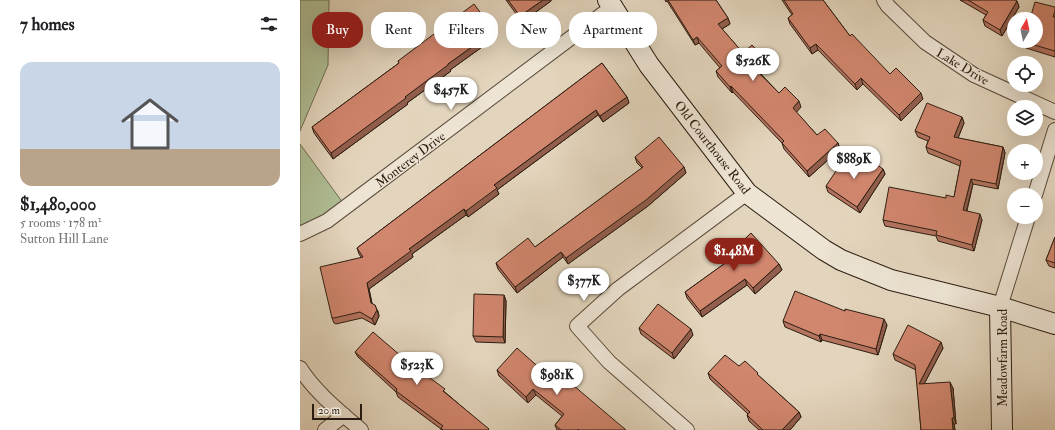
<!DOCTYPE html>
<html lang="en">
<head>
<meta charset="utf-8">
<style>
  :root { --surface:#fff; --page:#f2f2f2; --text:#202124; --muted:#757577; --line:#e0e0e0; --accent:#8f2418 }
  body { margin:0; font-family:"IM FELL Double Pica",serif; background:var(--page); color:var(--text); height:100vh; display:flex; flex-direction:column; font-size:15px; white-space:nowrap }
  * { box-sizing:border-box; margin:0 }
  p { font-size:13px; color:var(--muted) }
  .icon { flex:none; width:22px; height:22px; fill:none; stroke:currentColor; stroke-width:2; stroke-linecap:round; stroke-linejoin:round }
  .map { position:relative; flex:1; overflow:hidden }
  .details { display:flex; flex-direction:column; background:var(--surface); width:300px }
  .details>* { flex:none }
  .hud { position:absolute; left:12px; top:12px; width:380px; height:36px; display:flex; gap:8px }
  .needle { width:26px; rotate:9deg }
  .buttons { position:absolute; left:707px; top:12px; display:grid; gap:8px }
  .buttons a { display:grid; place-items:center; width:36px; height:36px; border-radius:50%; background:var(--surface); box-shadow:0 4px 16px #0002; font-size:20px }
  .scale { position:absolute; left:12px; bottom:10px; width:50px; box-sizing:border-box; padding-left:4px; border:2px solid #2c1d11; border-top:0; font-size:11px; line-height:14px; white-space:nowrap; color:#2c1d11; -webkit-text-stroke:3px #ede4d4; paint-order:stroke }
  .price { position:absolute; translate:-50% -34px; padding:0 9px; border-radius:14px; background:#fff; color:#222; font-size:13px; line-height:26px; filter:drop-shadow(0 1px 2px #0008) }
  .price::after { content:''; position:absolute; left:50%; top:24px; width:12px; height:9px; margin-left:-6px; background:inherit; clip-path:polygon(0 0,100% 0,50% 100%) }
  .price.current { background:var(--accent); color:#fff }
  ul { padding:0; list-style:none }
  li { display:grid; align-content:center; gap:8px; height:212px; padding:0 20px }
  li+li { border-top:1px solid var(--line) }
  li span { display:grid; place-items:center; height:124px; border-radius:12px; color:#555 }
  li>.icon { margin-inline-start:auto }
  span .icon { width:72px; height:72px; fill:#fffc; stroke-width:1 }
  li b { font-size:17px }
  h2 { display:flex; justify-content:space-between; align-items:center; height:48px; padding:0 20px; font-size:17px }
  .chip { padding:0 14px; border-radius:16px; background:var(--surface); box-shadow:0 4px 16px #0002; font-size:14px; line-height:36px }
  .chip.current { background:var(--accent); color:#fff }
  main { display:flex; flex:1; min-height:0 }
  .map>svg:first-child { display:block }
</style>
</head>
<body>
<main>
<section class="details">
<h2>7 homes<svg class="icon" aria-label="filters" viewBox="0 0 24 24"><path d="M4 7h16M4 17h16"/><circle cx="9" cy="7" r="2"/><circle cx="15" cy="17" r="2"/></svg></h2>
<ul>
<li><span style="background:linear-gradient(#c9d6e8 70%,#b9a48a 0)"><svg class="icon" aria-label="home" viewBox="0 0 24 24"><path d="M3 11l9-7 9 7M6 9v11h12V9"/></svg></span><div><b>$1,480,000</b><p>5 rooms · 178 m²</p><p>Sutton Hill Lane</p></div></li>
</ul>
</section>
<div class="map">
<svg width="755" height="430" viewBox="0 0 755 430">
  <rect width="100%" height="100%" fill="#e3d5bd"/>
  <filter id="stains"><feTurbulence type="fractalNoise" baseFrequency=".005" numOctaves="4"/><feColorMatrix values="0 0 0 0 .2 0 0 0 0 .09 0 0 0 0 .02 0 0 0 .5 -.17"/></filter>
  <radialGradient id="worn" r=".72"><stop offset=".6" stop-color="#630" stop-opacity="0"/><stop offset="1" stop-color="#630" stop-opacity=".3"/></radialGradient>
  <path fill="#afbe95" stroke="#6e6e53" d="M 0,0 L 29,0 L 28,65 L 0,131 Z
    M 0,144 L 46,207 L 0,234 Z"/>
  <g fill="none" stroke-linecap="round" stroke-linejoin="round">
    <defs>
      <path id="street" d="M 584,0 L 588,6 L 625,42 L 674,75 L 755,112
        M 735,195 L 755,130
        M 0,234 L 27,221 L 312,7
        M 700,307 L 728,217
        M 0,368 C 14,391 40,412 61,430
        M 25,430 L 44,415
        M 387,430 L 309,362 L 277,326 L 318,289 L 447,193"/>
      <path id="secondary" d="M 308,0 L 349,65 L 447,193 L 524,250 L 541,260 L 591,280 L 700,307 L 755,324
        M 700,307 L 702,430"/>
    </defs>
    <use href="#street" stroke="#5a4b3c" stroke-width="16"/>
    <use href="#secondary" stroke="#2c1d11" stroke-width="22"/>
    <use href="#street" stroke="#ede4d4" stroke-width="14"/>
    <use href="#secondary" stroke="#ede4d4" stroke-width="20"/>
  </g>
  <path fill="#b4735f" stroke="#2c1d11" d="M 206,0 L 251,0 L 251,1 L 222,22 Z
    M 365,0 L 416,0 L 428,18 L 430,24 L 422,29 L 443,53 L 464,58 L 466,64 L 458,71 L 479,93 L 501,107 L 496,112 L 517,135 L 538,143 L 540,149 L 509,177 L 484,149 L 482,143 L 433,92 L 432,93 L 418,77 L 416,71 L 420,68 L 399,43 L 395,45 L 367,1 L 366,2 Z
    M 482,0 L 523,0 L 550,36 L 590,74 L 623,99 L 601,121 L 563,84 L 557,90 L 518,50 L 512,54 L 490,24 L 488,18 L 492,15 Z
    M 660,0 L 715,0 L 717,1 L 719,7 L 702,36 L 685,26 L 683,20 L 686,15 Z
    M 755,7 L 755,57 L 726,48 L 724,42 Z
    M 196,37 L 150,70 L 151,71 L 107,103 L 108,104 L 33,159 L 14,133 L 12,127 L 99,63 L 98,61 Z
    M 302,63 L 327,97 L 329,103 L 303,122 L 298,115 L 197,190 L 199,194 L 168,217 L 166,215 L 112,254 L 113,257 L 69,289 L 72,303 L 78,311 L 79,316 L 75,325 L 62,318 L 36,324 L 34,323 L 32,318 L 61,257 L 59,254 L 57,248 Z
    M 662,117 L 664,123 L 658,138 L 703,147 L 705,153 L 698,189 L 673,184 L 667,211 L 682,220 L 674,251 L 638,241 L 636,236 L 585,226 L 583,220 L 646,198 L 654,197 L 660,166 L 628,153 L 626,147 L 628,141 L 618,137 L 615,131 Z
    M 335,157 L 384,167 L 386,173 L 348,206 L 268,264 L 263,257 L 217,293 L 198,269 L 196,263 L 235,247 L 342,168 L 337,163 Z
    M 558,169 L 583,169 L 585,174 L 560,213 L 528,192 L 526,186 Z
    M 755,237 L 755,268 L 749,266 L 746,260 Z
    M 425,258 L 479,264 L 482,270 L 455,294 L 447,285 L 402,317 L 387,298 L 385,292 L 427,262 Z
    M 204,295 L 206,301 L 205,343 L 176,342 L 173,336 Z
    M 545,311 L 587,325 L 578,355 L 522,340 L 521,342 L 485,327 L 483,321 Z
    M 339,328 L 393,335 L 374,359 L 341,334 Z
    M 643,348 L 624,384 L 653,388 L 656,424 L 654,424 L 655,430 L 621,430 L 616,370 L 595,360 L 593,354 Z
    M 55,352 L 108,362 L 146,393 L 189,430 L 141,430 L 141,429 L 98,397 L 96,392 L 58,357 Z
    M 439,366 L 459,376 L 499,412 L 501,417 L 490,430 L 459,430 L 449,421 L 447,415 L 448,414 L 410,379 L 408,373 Z
    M 197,370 L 261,387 L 326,430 L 257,430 L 255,425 L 262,416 L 236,395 L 228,403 L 199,376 Z"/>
  <path fill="#925e4d" stroke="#2c1d11" d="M 243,0 L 251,0 L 251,1 L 222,22 L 220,16 Z
    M 717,1 L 719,7 L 702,36 L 700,30 Z
    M 428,18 L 430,24 L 420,30 L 418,24 Z
    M 194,31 L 196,37 L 150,70 L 151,71 L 107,103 L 108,104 L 33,159 L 31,153 L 148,64 Z
    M 397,37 L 399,43 L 395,45 L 393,40 Z
    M 516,44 L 518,50 L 512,54 L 510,48 Z
    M 464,58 L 466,64 L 456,72 L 453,67 Z
    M 561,78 L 563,84 L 557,90 L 555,84 Z
    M 431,86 L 433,92 L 432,93 L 430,87 Z
    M 621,93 L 623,99 L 601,121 L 599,115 Z
    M 327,97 L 329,103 L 303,122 L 300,116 Z
    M 499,101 L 501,107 L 495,114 L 493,108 Z
    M 296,110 L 298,115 L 197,190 L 199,194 L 168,217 L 166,211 L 194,185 Z
    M 662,117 L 664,123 L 656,143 L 654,137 Z
    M 538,143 L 540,149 L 509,177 L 507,171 Z
    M 703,147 L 705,153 L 698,189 L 696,184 Z
    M 384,167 L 386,173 L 348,206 L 268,264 L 266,258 Z
    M 583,169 L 585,174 L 560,213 L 557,207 Z
    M 671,179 L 673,184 L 665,216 L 663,210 Z
    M 164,209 L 166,215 L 112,254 L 113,257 L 69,289 L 73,309 L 71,303 L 67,283 L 109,249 Z
    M 680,214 L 682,220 L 674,251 L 672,245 Z
    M 261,252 L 263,257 L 217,293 L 215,287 Z
    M 479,264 L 482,270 L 455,294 L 453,288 Z
    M 445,279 L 447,285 L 402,317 L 400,311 Z
    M 204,295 L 206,301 L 205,343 L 203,337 Z
    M 75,305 L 79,316 L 75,325 L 72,319 Z
    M 584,319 L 587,325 L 578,355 L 576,349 Z
    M 391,329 L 393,335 L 374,359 L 372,353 Z
    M 520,334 L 522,340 L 521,342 L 519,336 Z
    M 641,342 L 643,348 L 621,390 L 619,384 Z
    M 650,382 L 653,388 L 656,424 L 654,418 Z
    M 233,389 L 236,395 L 228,403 L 226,397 Z
    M 499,412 L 501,417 L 490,430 L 482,430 Z
    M 652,418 L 654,424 L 655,430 L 653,430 Z"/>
  <path fill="#d1866e" stroke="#2c1d11" d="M 208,0 L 243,0 L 220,16 Z
    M 368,0 L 416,0 L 428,18 L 418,24 L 443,53 L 452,45 L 464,58 L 453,67 L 479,93 L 485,87 L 499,101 L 493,108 L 517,135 L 525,129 L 538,143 L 507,171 L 482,143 L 484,141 L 431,86 L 430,87 L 416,71 L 422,66 L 397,37 L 393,40 Z
    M 484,0 L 523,0 L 550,36 L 552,34 L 590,74 L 596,68 L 621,93 L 599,115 L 561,78 L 555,84 L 516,44 L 510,48 L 488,18 L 493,14 Z
    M 668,0 L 715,0 L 717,1 L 700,30 L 683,20 L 688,12 Z
    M 735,2 L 755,7 L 755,11 L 753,17 L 755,17 L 755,51 L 724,42 L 724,41 L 736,41 L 736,19 L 730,19 Z
    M 174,4 L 194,31 L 148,64 L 148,65 L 105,97 L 106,98 L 31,153 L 12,127 L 99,63 L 98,61 Z
    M 302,63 L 327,97 L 300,116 L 296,110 L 194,185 L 197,188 L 166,211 L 164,209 L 109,249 L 111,251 L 67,283 L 71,303 L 75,305 L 77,310 L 72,319 L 60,312 L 34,318 L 32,318 L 20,267 L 63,257 L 57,248 Z
    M 627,103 L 662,117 L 654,137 L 703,147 L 696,184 L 671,179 L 663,210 L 680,214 L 672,245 L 636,235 L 637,231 L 583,220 L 589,187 L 646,198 L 646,195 L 654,197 L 661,161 L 626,147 L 630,137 L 615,131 Z
    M 359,137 L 384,167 L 346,200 L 266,258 L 261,252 L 215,287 L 196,263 L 228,238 L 235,247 L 343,167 L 335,157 Z
    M 566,157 L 583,169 L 557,207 L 526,186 L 544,159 L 558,169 Z
    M 451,233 L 479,264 L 453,288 L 445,279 L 400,311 L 385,292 L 428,261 L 425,258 Z
    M 755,237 L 755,263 L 746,260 Z
    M 495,291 L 545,311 L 545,309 L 584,319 L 576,349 L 520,334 L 519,336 L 483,321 Z
    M 174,294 L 204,295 L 203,337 L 173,336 Z
    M 358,304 L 391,329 L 372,353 L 339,328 Z
    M 608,325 L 641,342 L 619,384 L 650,382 L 654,418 L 652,418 L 653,430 L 621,430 L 615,365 L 593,354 Z
    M 73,332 L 108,362 L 145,389 L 143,391 L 189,429 L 188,430 L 143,430 L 141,428 L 143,426 L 96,391 L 97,389 L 55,352 Z
    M 217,348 L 261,387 L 267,380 L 326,430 L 279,430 L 278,429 L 278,430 L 261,430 L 255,425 L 264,414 L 233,389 L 226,397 L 197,370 Z
    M 425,355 L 439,366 L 445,361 L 458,373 L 457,374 L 499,412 L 482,430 L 463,430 L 447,415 L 450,412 L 408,373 Z"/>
  <g text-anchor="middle" stroke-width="3" stroke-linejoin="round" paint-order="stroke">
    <g font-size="13" fill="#2c1d11" stroke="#ede4d4">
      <text transform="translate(663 66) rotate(31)" y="5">Lake Drive</text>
      <text transform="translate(413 147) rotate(52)" y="5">Old Courthouse Road</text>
      <text transform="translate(110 159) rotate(-37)" y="5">Monterey Drive</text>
      <text transform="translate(702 358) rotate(-90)" y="5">Meadowfarm Road</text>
    </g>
  </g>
  <rect width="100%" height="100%" filter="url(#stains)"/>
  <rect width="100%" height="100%" fill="url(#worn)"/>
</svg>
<div class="buttons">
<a><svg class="needle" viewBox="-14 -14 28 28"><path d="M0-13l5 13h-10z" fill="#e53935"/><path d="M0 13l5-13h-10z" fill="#757577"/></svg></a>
<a><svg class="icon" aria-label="locate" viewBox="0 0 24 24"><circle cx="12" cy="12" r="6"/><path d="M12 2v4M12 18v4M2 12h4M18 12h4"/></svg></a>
<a><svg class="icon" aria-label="layers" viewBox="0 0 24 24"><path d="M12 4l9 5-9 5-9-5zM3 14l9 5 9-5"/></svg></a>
<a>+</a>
<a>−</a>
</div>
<div class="scale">20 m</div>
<b class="price" style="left:453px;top:82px">$526K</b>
<b class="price" style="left:151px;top:111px">$457K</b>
<b class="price" style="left:554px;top:180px">$889K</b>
<b class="price current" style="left:434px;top:272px">$1.48M</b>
<b class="price" style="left:284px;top:302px">$377K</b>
<b class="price" style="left:117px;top:386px">$523K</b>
<b class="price" style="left:257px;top:396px">$981K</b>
<div class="hud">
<a class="chip current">Buy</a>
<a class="chip">Rent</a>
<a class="chip">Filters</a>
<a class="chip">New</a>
<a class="chip">Apartment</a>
</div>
</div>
</main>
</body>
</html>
